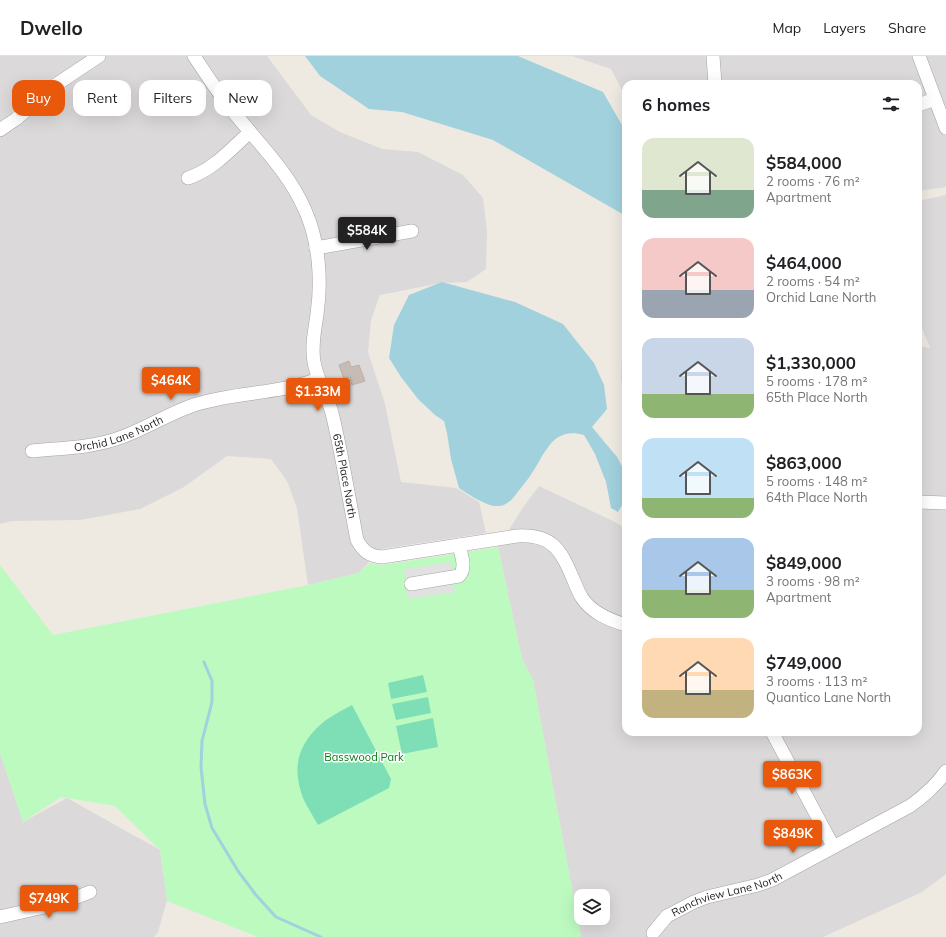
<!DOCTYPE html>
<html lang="en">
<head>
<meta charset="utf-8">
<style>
  :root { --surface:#fff; --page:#f2f2f2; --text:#202124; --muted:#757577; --line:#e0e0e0; --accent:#ea580c }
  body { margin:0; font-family:Mulish,sans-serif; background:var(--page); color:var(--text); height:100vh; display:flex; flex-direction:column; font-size:15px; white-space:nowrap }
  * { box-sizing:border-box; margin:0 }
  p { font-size:13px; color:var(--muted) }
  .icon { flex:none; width:22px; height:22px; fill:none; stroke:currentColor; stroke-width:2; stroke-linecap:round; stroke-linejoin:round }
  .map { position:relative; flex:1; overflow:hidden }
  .panel { position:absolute; left:622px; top:24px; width:300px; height:656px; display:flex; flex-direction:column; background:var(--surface); border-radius:12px; box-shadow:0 4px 16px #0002 }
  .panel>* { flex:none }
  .guide { position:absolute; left:12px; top:24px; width:380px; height:36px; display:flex; gap:8px }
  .buttons { position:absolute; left:574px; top:833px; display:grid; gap:8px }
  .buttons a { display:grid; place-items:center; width:36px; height:36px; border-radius:8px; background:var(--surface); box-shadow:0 4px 16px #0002; font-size:20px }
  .price { position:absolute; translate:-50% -34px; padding:0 9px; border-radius:4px; background:var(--accent); color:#fff; font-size:13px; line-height:26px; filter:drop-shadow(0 1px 2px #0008) }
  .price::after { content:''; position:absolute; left:50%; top:24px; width:12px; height:9px; margin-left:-6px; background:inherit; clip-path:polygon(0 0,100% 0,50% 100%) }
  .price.active { background:#222; color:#fff }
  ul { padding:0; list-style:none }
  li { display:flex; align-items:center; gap:12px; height:100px; padding:0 20px }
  li span { display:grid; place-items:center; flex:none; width:112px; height:80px; border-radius:12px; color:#555 }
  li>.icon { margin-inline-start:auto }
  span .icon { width:48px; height:48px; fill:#fffc; stroke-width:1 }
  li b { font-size:17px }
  h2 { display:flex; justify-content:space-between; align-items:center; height:48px; padding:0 20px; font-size:17px }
  .chip { padding:0 14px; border-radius:12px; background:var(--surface); box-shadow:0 4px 16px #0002; font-size:14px; line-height:36px }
  .chip.active { background:var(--accent); color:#fff }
  header { display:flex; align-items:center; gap:24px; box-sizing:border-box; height:56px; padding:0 20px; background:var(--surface); border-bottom:1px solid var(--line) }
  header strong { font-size:19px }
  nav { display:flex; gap:22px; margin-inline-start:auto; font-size:14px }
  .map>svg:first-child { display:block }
</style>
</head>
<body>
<header>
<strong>Dwello</strong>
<nav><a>Map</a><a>Layers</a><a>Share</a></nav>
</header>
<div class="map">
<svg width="946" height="881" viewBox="0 0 946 881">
  <rect width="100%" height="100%" fill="#eeeae2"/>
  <path fill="#dbd9d9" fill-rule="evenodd" d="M 0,0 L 267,0 L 311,59 L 340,76 L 382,93 L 418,96 L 463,119 L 483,142 L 487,175 L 486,213 L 467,226 L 441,227 L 380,239 L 371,264 L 368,296 L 385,348 L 401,426 L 456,432 L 479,446 L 486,477 L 381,493 L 359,517 L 308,529 L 297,452 L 287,425 L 271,403 L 227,400 L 184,431 L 140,453 L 80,464 L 12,465 L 0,468 Z
    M 572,0 L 946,0 L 946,131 L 918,135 L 918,28 L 626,28 L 626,42 L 611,13 Z
    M 946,139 L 946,818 L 922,836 L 823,881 L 581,881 L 533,624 L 522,603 L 498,491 L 524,450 L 539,430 L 615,466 L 626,473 L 626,676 L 918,676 L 918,290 L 930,292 L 918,262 L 918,145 ZM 581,840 L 603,840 L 603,862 L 581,862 Z
    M 626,273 L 626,337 L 621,325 L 623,274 Z
    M 0,697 L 23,766 L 67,742 L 160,794 L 167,844 L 158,876 L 154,881 L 0,881 Z"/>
  <path fill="#bdfac0" d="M 498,491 L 522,603 L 533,624 L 581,881 L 258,881 L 167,845 L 160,794 L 115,750 L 61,741 L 23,766 L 0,697 L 0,509 L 53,579 L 308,529 L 359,517 L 370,507 L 382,509 Z"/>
  <path fill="#7edfb7" d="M 423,619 L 427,636 L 391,643 L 388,627 Z
    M 428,641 L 431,657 L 396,664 L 392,648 Z
    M 352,649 L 391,723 L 389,732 L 318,769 C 313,760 307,751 303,742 C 292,713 297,690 320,669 C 329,661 341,655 352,649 Z
    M 433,662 L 438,691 L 402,698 L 396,670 Z"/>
  <path fill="#e1e1e1" d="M 451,506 L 455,536 L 408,543 L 404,513 Z"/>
  <path fill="#a1d1dd" d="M 305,0 L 518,0 L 603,36 L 626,76 L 626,160 L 493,84 L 402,56 L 369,53 L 320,20 Z
    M 442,226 L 515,246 L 563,268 L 594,307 L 604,329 L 607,353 L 592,371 L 617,401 L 626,418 L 626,442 L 618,456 L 611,452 L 606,426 L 595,398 L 584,379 C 553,370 546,396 532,417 C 528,424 522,430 517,437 C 513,443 506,450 498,450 C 487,451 468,438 459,432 L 451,403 L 447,377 L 444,365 L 435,359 L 418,343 L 401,321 L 389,302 L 394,269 L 409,239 Z"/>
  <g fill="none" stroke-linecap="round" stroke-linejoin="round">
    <path stroke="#a1d1dd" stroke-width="3" d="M 204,606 L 212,625 L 212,646 L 202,685 L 201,711 L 205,748 L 212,772 L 238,815 L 256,839 L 276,861 L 321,881"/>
  </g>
  <path fill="#c6bcb5" stroke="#c0b0a4" d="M 349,305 L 351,311 L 359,309 L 365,325 L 352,329 L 350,321 L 344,323 L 339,309 Z"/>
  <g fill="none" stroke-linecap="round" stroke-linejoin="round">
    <defs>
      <g id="minor">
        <path id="s1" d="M 194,0 C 206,18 218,37 232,54 C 258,87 288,115 305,154 C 319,185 322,224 317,258 C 315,274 311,289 314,306 C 317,324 327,339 332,357 C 342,398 349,443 357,484 C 363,495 369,500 382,501 L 517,480 C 554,478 561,495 574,525 C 576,530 579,537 582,542 C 592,557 609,564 626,569"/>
        <path d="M 713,0 L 715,28"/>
        <path d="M 919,0 L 946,72"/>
        <path d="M 918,49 L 935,43"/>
        <path d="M 0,74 L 16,63 L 54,30 L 99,0"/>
        <path d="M 188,122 C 213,114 231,93 250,76"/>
        <path d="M 316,192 L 412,175"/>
        <path id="s2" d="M 32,395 C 62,392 93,392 122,381 C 147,372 171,356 197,348 C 237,336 278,338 318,323"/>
        <path d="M 918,446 L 946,447"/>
        <path d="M 411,528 L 459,520 C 467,512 461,499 459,489"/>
        <path d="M 772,676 L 833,790"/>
        <path d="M 0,861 L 62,847 L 90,836"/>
        <path id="s3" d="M 653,877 L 667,860 L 694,846 L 707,841 L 758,829 L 772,824 L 910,750 C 924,740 936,730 946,715"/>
      </g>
    </defs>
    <use href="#minor" stroke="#a4a4a4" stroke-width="14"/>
    <use href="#minor" stroke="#fff" stroke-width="13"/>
  </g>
  <g text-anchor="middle" stroke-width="3" stroke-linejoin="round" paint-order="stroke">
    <g font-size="11" fill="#1d1d1d" stroke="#fff">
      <text dy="4" stroke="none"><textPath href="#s2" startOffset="89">Orchid Lane North</textPath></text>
      <text dy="4" stroke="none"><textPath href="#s1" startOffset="463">65th Place North</textPath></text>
      <text dy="4" stroke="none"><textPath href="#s3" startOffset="86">Ranchview Lane North</textPath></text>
    </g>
    <g font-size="11" fill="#097c10" stroke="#fff">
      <text x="364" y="705">Basswood Park</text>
    </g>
  </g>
</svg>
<div class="buttons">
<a><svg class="icon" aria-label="layers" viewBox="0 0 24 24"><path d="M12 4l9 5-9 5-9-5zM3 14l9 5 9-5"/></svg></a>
</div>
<b class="price active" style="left:367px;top:195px">$584K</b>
<b class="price" style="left:171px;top:345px">$464K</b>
<b class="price" style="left:318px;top:356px">$1.33M</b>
<b class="price" style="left:792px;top:739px">$863K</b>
<b class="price" style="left:793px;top:798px">$849K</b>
<b class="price" style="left:49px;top:863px">$749K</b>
<div class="guide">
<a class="chip active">Buy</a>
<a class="chip">Rent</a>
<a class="chip">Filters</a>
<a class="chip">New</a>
</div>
<section class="panel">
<h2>6 homes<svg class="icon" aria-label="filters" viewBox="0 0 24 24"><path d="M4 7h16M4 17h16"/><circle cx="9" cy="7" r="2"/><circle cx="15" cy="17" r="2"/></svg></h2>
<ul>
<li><span style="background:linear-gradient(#dfe7d0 65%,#7fa58c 0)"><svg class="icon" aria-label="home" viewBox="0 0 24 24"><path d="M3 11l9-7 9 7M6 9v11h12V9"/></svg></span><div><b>$584,000</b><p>2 rooms · 76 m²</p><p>Apartment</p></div></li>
<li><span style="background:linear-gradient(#f6c9c9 65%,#9aa5b1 0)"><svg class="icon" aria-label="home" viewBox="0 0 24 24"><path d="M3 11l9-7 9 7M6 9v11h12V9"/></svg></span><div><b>$464,000</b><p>2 rooms · 54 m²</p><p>Orchid Lane North</p></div></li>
<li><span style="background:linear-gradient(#c9d6e8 70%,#8fb573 0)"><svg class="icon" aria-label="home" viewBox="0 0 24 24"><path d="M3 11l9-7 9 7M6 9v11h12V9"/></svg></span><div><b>$1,330,000</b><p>5 rooms · 178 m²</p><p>65th Place North</p></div></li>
<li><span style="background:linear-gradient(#bfe0f5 75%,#8fb573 0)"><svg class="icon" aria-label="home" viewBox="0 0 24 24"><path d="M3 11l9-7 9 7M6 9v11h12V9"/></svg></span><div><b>$863,000</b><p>5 rooms · 148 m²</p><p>64th Place North</p></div></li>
<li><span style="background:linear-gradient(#a9c7e8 65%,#8fb573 0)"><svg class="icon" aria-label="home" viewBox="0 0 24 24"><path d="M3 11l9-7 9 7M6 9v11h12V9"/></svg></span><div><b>$849,000</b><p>3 rooms · 98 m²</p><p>Apartment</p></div></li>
<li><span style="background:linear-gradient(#ffd9b3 65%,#c2b280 0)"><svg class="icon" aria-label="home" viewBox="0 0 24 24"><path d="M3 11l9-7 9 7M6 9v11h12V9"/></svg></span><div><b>$749,000</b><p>3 rooms · 113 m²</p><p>Quantico Lane North</p></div></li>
</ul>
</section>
</div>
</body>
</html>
